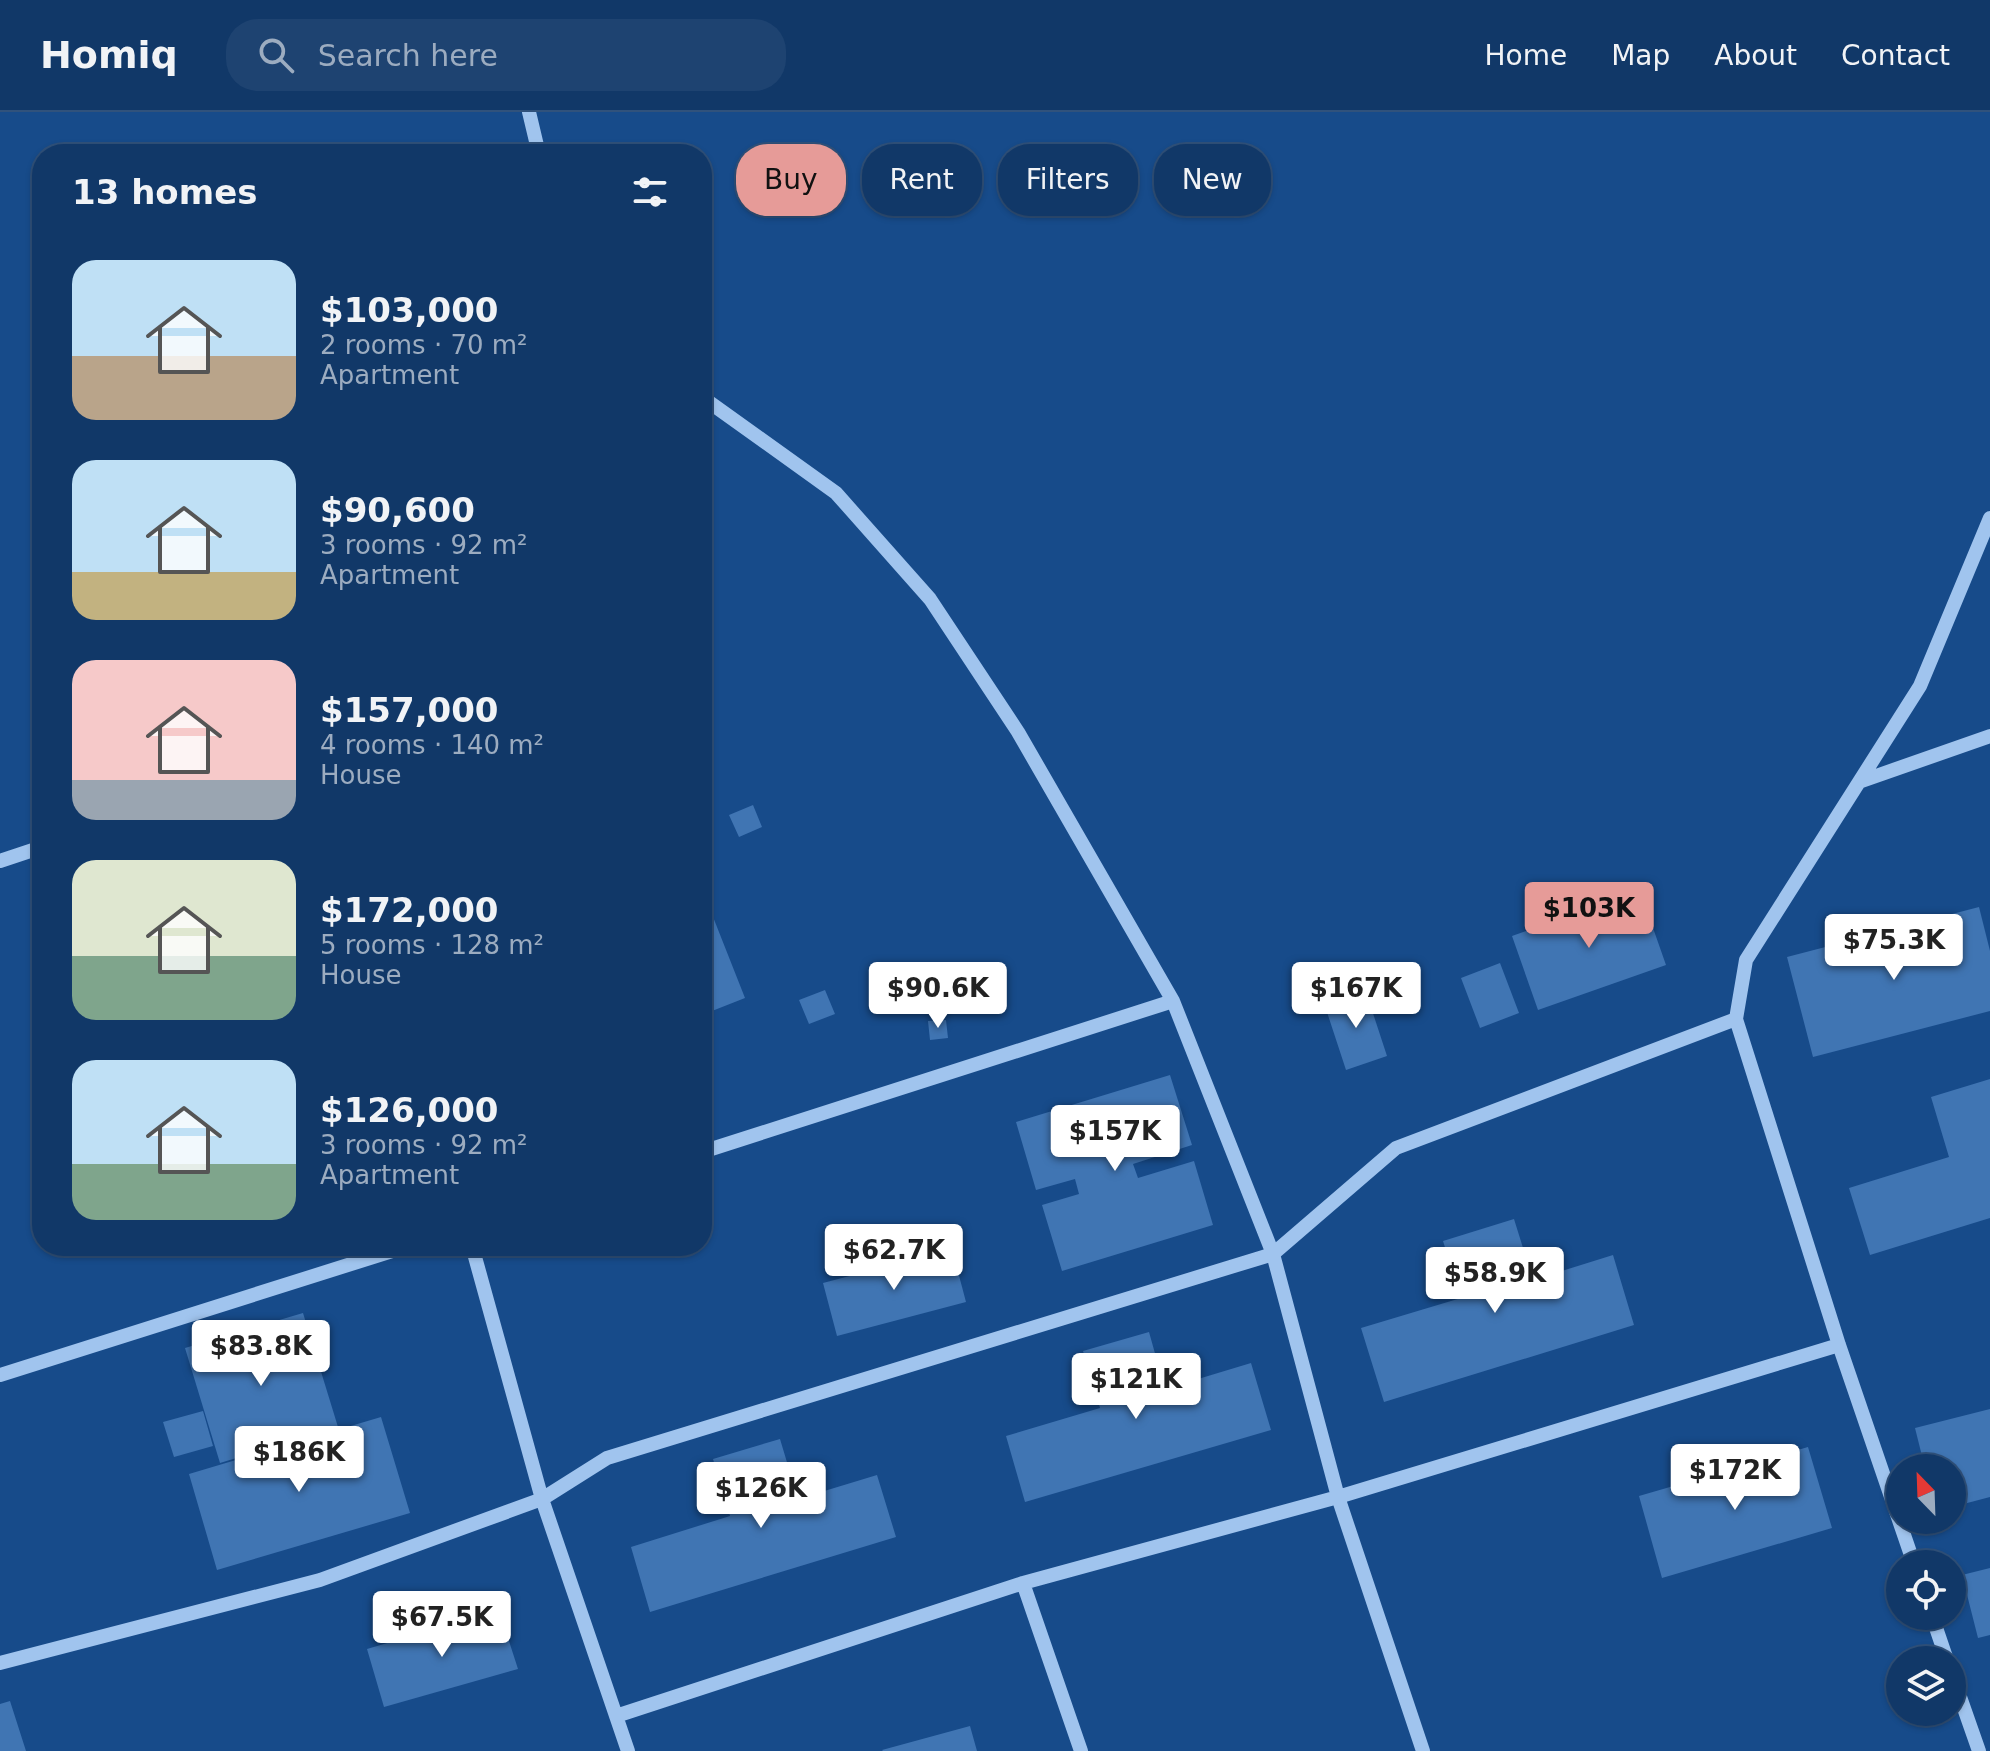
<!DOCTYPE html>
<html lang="en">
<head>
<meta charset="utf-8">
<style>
  :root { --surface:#113868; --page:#1e4371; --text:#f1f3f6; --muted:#9cacc0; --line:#30527c; --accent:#e69b98 }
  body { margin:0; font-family:"DejaVu Sans",sans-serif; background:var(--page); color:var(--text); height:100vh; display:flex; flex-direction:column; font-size:30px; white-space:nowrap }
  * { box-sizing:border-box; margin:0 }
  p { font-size:26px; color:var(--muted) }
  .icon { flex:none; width:44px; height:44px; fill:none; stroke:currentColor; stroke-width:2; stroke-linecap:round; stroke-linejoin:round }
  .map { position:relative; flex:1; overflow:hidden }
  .sheet { position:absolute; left:32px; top:32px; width:680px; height:1112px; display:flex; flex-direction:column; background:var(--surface); border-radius:32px; box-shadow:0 2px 6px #0004,0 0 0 2px var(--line) }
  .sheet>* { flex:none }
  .banner { position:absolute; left:736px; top:32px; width:760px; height:72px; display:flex; gap:16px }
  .needle { width:52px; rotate:337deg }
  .buttons { position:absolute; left:1886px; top:1342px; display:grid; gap:16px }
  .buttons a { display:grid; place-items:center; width:80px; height:80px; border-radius:50%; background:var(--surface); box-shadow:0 2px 6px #0004,0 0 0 2px var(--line); font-size:40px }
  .price { position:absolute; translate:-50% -68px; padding:0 18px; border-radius:8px; background:#fff; color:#222; font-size:26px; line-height:52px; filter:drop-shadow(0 2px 4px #0008) }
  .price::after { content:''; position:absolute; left:50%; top:48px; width:24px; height:18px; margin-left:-12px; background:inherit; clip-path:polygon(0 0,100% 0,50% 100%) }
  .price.active { background:var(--accent); color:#111 }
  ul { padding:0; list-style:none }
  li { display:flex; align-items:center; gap:24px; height:200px; padding:0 40px }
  li span { display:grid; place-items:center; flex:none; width:224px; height:160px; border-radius:24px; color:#555 }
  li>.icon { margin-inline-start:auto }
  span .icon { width:96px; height:96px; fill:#fffc; stroke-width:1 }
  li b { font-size:34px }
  h2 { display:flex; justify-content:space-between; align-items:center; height:96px; padding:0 40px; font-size:34px }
  .tag { padding:0 28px; border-radius:32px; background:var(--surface); box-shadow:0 2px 6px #0004,0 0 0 2px var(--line); font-size:28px; line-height:72px }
  .tag.active { background:var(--accent); color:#111 }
  header { display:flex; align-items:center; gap:48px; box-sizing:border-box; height:112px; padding:0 40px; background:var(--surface); border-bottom:2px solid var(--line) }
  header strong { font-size:38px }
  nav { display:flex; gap:44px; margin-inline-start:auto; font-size:28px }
  .search { width:560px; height:72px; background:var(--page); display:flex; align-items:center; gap:20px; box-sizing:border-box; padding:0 28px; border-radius:32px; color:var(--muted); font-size:30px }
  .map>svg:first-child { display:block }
</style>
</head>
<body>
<header>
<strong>Homiq</strong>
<div class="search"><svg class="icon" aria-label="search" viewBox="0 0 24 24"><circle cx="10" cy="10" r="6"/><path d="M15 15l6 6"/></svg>Search here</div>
<nav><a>Home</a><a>Map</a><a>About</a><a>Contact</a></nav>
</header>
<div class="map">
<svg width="1990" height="1639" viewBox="0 0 1990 1639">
  <rect width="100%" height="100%" fill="#174b8a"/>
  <path fill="#4075b3" d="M 753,693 L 762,715 L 739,725 L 729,703 Z
    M 702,777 L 745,886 L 712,899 L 702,872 Z
    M 1640,779 L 1666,853 L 1538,898 L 1512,824 Z
    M 1979,795 L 1990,839 L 1990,899 L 1813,945 L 1787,845 Z
    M 1500,851 L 1519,901 L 1480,916 L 1461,866 Z
    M 1365,877 L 1387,944 L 1346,958 L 1324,891 Z
    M 825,878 L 835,902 L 809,912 L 799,888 Z
    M 946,908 L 948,926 L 930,928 L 928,909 Z
    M 1170,963 L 1192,1033 L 1133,1052 L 1138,1066 L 1194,1049 L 1213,1113 L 1062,1159 L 1042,1093 L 1079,1082 L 1075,1067 L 1036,1078 L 1016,1010 Z
    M 1990,967 L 1990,1106 L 1870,1143 L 1849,1076 L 1949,1045 L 1931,985 Z
    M 1514,1107 L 1533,1168 L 1613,1143 L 1634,1213 L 1384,1290 L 1361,1216 L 1461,1186 L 1443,1129 Z
    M 952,1137 L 966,1190 L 837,1224 L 823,1171 Z
    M 303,1201 L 338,1315 L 220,1351 L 185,1236 Z
    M 1149,1220 L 1165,1277 L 1251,1251 L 1271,1318 L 1025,1390 L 1006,1324 L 1100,1296 L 1083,1239 Z
    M 1990,1297 L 1990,1385 L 1952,1395 L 1952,1356 L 1925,1356 L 1915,1316 Z
    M 203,1299 L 213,1334 L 174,1345 L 163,1310 Z
    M 381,1305 L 410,1401 L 217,1458 L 189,1362 Z
    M 780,1327 L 798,1387 L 877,1363 L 896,1425 L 650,1500 L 631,1435 L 730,1404 L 713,1347 Z
    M 1808,1335 L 1832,1416 L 1662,1466 L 1639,1384 Z
    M 1990,1456 L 1990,1523 L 1978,1526 L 1962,1463 Z
    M 499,1498 L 518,1557 L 384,1595 L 367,1537 Z
    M 10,1589 L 26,1639 L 0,1639 L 0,1592 Z
    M 970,1614 L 977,1639 L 883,1639 L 882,1638 Z"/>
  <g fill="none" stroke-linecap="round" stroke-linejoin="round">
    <path stroke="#a0c4ee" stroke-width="14" d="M 529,0 L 539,42
      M 702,285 L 836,381 L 930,487 L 1018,620 L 1173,889 L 1273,1142 L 1338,1385 L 1423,1639
      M 1859,670 L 1990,624
      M 0,749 L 42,735
      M 702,1040 L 1173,889
      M 472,1134 L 542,1387 L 628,1639
      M 0,1263 L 408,1134
      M 1914,1452 L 1839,1233 L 1736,907 L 1746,848 L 1920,574 L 1990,406
      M 1023,1471 L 1081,1639
      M 1932,1504 L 1947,1548
      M 0,1551 L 320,1468 L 542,1387 L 607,1346 L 1273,1142 L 1396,1036 L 1736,907
      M 1952,1562 L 1979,1639
      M 616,1604 L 1023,1471 L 1338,1385 L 1839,1233"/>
  </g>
</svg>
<div class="buttons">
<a><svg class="needle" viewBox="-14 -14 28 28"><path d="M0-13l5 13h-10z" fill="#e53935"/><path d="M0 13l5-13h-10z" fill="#9cacc0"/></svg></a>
<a><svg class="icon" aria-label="locate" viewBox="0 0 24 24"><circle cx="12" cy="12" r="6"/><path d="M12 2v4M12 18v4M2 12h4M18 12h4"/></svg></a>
<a><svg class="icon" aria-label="layers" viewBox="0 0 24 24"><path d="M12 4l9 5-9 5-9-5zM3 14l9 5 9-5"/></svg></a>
</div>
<b class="price active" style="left:1589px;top:838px">$103K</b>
<b class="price" style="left:1894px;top:870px">$75.3K</b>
<b class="price" style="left:938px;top:918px">$90.6K</b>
<b class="price" style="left:1356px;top:918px">$167K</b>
<b class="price" style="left:1115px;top:1061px">$157K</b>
<b class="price" style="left:894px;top:1180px">$62.7K</b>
<b class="price" style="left:1495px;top:1203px">$58.9K</b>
<b class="price" style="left:261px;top:1276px">$83.8K</b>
<b class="price" style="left:1136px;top:1309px">$121K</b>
<b class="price" style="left:299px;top:1382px">$186K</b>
<b class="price" style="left:1735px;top:1400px">$172K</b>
<b class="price" style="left:761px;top:1418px">$126K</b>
<b class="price" style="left:442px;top:1547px">$67.5K</b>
<div class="banner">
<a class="tag active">Buy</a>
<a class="tag">Rent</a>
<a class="tag">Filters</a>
<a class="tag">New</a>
</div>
<section class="sheet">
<h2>13 homes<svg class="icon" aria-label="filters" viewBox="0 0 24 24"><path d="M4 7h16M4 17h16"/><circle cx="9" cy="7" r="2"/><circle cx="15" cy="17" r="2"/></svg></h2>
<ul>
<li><span style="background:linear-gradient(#bfe0f5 60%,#b9a48a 0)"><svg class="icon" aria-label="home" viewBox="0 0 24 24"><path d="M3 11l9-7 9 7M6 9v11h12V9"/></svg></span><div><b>$103,000</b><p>2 rooms · 70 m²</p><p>Apartment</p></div></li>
<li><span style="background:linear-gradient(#bfe0f5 70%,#c2b280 0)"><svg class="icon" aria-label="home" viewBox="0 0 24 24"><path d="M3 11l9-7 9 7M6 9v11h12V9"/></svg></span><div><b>$90,600</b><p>3 rooms · 92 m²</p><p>Apartment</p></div></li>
<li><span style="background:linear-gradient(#f6c9c9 75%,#9aa5b1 0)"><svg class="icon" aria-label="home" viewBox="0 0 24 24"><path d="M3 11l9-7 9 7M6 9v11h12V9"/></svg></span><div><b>$157,000</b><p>4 rooms · 140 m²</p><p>House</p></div></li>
<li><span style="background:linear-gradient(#dfe7d0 60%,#7fa58c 0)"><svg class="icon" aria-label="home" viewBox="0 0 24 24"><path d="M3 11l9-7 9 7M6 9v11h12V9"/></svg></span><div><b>$172,000</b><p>5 rooms · 128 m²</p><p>House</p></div></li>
<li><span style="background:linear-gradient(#bfe0f5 65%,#7fa58c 0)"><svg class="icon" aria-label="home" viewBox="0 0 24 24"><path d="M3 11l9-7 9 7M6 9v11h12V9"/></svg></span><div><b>$126,000</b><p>3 rooms · 92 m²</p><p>Apartment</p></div></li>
</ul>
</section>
</div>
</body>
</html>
